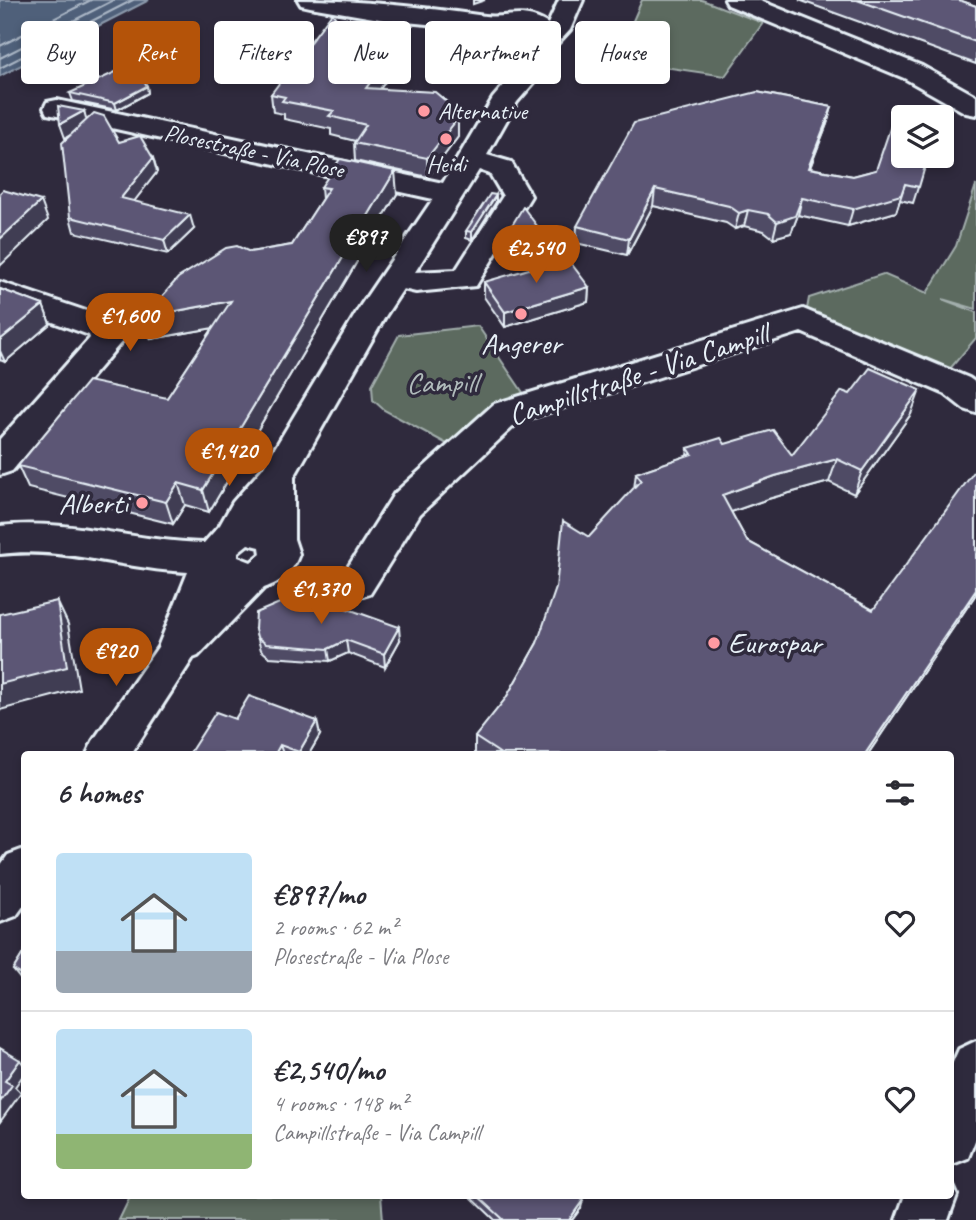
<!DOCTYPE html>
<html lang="en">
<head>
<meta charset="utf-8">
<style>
  :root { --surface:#fff; --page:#f7f7f7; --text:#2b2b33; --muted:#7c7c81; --line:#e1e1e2; --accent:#b45309 }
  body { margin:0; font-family:Caveat,sans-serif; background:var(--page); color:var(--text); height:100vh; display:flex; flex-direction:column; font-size:26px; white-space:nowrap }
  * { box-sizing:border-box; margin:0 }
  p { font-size:23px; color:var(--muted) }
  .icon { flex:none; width:38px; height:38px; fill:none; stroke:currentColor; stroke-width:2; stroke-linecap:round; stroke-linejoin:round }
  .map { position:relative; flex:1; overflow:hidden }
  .details { position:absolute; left:21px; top:751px; width:933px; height:448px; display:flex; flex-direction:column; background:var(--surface); border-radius:7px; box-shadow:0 4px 10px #0003 }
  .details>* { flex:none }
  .banner { position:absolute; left:21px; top:21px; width:934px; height:63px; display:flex; gap:14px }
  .buttons { position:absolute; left:891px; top:105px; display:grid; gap:14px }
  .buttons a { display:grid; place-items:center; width:63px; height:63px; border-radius:7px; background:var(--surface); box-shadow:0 4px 10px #0003; font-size:35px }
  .price { position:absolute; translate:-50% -60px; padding:0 16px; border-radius:24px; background:var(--accent); color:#fff; font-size:23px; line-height:46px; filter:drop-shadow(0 2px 4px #0008) }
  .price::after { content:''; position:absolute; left:50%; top:42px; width:21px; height:16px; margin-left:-10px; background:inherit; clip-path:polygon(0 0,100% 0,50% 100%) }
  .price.current { background:#222; color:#fff }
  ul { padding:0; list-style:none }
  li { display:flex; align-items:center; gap:21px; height:175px; padding:0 35px }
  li+li { border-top:2px solid var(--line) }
  li span { display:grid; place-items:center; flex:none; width:196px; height:140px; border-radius:7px; color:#555 }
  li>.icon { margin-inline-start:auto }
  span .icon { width:84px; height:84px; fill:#fffc; stroke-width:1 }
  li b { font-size:30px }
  h2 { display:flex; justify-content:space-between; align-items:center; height:84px; padding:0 35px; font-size:30px }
  .tag { padding:0 24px; border-radius:7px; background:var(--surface); box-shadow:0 4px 10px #0003; font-size:24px; line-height:63px }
  .tag.current { background:var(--accent); color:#fff }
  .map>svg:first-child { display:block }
</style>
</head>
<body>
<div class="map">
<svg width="976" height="1220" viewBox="0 0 976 1220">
  <rect width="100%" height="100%" fill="#2f2a3d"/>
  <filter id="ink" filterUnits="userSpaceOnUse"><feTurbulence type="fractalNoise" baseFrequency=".0143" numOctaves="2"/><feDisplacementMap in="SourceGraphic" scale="14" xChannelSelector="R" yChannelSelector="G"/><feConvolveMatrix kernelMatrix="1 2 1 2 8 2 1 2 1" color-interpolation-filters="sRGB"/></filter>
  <g filter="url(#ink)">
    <path fill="#5c6a5f" stroke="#a2aeac" stroke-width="2" d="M 642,0 L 702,0 L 763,23 L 725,76 L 616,60 Z
      M 976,185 L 976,309 L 942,299 L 976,312 L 976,338 L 949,370 L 807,309 L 809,298 L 883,274 L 927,293 L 956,246 Z
      M 478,326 L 526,397 L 449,445 L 384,410 L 373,400 L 372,385 L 399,335 Z
      M 131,1195 L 381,1195 L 383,1220 L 119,1220 Z"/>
    <path fill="#4f607a" stroke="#8c9aac" stroke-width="2" d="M 0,0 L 149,0 L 0,76 Z"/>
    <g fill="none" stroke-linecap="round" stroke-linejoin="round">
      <path stroke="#abb7c6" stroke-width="2" d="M 0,46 L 91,0
        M 0,58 L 114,0
        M 0,68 L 133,0"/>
      <defs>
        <path id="minor" d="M 298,0 C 360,0 423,7 485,16 C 509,19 522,8 548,24 L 559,0 L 583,0 L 570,30 L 545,57 L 537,79 L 517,102 L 487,155 L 511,162 L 531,196 L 476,286 L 416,292 L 403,289 L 386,315 L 294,477 L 294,539 L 299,554 C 292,573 283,581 264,588 L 198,656 L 193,658 L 131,754 L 87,754 L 93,741 L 158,647 L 188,572 C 125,570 64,546 0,554 L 0,526 C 69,518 135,542 204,543 L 220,525 L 233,502 L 263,468 L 361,305 L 433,199 L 57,116 L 47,114 L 44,108 L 47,102 L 57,100 L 443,183 L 493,98 L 512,76 L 516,67 L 484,62 L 468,52 L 462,35 L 468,28 L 385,20 L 310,7 L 301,5 ZM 516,28 L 531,35 L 532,42 C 519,53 504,54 489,44 L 488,36 L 499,29 ZM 479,170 L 490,174 L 503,196 L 456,270 L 415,272 ZM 248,544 L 260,547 L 261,554 L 251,562 L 238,557 L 238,552 Z
          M 725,0 L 758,0 L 922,66 L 976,96 L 976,115 L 966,113 L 904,78 L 728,5 Z
          M 0,282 L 113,320 L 123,340 L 12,471 L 0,475 L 0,439 L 90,338 L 89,335 L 0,303 Z
          M 803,309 L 969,378 L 976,383 L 976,413 L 964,409 L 945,394 L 801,332 L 518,422 L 420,514 L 370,594 L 357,598 L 344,594 L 338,583 L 394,494 L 494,404 Z
          M 24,849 L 24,905 L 16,916 L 0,922 L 0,866 L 8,855 Z
          M 976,1041 L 976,1138 L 968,1158 L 950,1165 L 950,1069 L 959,1049 Z
          M 950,1179 L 957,1195 L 948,1220 L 896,1220 L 905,1195 L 950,1195 Z"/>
      </defs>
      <use href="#minor" stroke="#e8f1f8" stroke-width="6"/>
      <use href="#minor" fill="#2f2a3d" fill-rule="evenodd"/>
    </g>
    <path fill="#4f4b65" stroke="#e8f1f8" stroke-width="2" d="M 799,0 L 959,0 L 976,6 L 976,64 Z
      M 341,25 L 403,37 L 404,55 L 380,89 L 458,118 L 458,137 L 428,177 L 355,161 L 354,143 L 355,141 L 331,135 L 331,129 L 284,119 L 284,114 L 273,112 L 271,94 Z
      M 147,86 L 148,93 L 117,110 L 73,101 L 70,93 Z
      M 757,92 L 832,107 L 827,124 L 810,168 L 853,176 L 928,156 L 913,203 L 900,200 L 896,212 L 848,226 L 798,215 L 791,233 L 773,238 L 764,231 L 744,226 L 735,229 L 726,223 L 653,206 L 627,255 L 576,243 L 577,226 Z
      M 84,111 L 86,121 L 119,142 L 153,158 L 157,172 L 134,201 L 194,229 L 168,254 L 74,232 L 70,217 L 72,134 L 65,138 Z
      M 321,187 L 397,194 L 209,512 L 185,505 L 173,524 L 28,488 L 18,466 L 167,398 L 213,328 L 151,339 L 144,317 L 250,252 L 292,245 L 322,199 Z
      M 496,195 L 496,202 L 472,240 L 466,238 L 466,231 Z
      M 503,240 L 557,253 L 557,260 L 503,247 Z
      M 484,282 L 589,287 L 588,302 L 505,327 L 484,297 Z
      M 0,289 L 43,305 L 50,324 L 5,362 L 0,360 Z
      M 850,394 L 911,414 L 854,494 L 829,482 L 768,499 L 731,512 L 747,541 L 873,610 L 976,594 L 868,754 L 475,754 L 475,737 L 506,698 L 537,643 L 589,537 L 634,489 L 636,473 L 687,456 L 688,448 L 725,444 L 792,455 Z
      M 255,629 L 400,640 L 385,667 L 348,653 L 330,661 L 269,657 L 261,650 Z
      M 235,719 L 320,735 L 309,754 L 189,754 Z
      M 24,952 L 24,981 L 21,980 L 13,970 Z
      M 469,1195 L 578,1195 L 581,1208 L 572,1220 L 495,1220 Z"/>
    <path fill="#403d52" stroke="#e8f1f8" stroke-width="2" d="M 473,0 L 485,0 L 473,4 Z
      M 403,37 L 404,55 L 368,106 L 366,88 Z
      M 147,86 L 148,93 L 117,110 L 115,103 Z
      M 832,107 L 827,124 L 803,185 L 808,168 Z
      M 84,111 L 88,125 L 65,138 L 60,124 Z
      M 458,118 L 458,137 L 428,177 L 427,158 Z
      M 153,158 L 157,172 L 125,213 L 121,198 Z
      M 395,171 L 397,194 L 209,512 L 203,490 Z
      M 905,184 L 896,212 L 848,226 L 853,209 Z
      M 655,189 L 653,206 L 627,255 L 629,239 Z
      M 496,195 L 496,202 L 472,240 L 472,232 Z
      M 802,198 L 798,215 L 791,233 L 773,238 L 777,222 Z
      M 41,201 L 48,220 L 0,266 L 0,239 Z
      M 748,210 L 744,226 L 735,229 L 739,213 Z
      M 190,215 L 194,229 L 168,254 L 164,240 Z
      M 589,287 L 588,302 L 505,327 L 505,312 Z
      M 231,301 L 236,324 L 151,339 L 144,317 Z
      M 43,305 L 50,324 L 5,362 L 0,351 L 0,340 Z
      M 920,390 L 911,414 L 854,494 L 862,471 Z
      M 837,459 L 829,482 L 768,499 L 717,517 L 722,495 L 775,476 Z
      M 178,483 L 185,505 L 173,524 L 166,502 Z
      M 976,590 L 976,594 L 868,754 L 865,754 Z
      M 57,601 L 68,624 L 79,689 L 0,710 L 0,684 Z
      M 399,627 L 400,640 L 385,667 L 384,654 Z
      M 346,640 L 348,653 L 330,661 L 328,649 Z
      M 317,721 L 320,735 L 309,754 L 300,754 L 299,752 Z
      M 280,745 L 283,754 L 275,754 Z
      M 20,1060 L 24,1065 L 24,1074 L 15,1087 L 21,1093 L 0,1122 L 0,1102 L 5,1081 Z
      M 583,1200 L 581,1208 L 572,1220 L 569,1220 Z"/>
    <path fill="#5c5775" stroke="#e8f1f8" stroke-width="2" d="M 857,0 L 959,0 L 976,6 L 976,42 Z
      M 332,13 L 341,25 L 403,37 L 366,88 L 435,92 L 447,102 L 458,118 L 427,158 L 354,143 L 366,125 L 329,116 L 334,111 L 282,101 L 285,97 L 271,94 Z
      M 135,63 L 147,86 L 115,103 L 70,93 Z
      M 757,92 L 832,107 L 808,168 L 853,176 L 876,170 L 896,111 L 927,117 L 903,117 L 903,156 L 928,156 L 919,187 L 905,184 L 901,195 L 853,209 L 802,198 L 795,216 L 777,222 L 768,214 L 748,210 L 739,213 L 729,206 L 655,189 L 629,239 L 577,226 L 634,123 Z
      M 58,106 L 84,111 L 60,124 Z
      M 94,113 L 104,116 L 119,142 L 140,136 L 153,158 L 121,198 L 190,215 L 164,240 L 70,217 L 62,143 Z
      M 340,159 L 395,171 L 203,490 L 178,483 L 166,502 L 18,466 L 88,381 L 167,398 L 231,301 L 144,317 L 178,278 L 226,248 L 237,246 L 250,252 L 292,245 L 329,188 L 321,187 Z
      M 3,190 L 41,201 L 0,239 L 0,193 Z
      M 490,194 L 496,195 L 472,232 L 466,231 Z
      M 523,207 L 557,253 L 503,240 Z
      M 567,258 L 589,287 L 505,312 L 484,282 Z
      M 0,289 L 43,305 L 0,340 Z
      M 870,368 L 920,390 L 862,471 L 837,459 L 775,476 L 722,495 L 747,541 L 873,610 L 976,469 L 976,590 L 865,754 L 501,754 L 475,737 L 506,698 L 537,643 L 556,588 L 563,521 L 589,537 L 641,480 L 636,473 L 692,454 L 688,448 L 721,438 L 725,444 L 773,430 L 792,455 L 842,391 L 850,394 Z
      M 303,593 L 399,627 L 384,654 L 346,640 L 328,649 L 266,644 L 257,637 L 255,629 L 256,613 Z
      M 57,601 L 67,667 L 0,684 L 0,614 Z
      M 249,696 L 317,721 L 299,752 L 280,745 L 275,754 L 189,754 L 216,712 L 235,719 Z
      M 24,952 L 24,976 L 13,970 Z
      M 0,1048 L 20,1060 L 5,1081 L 12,1085 L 0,1102 Z
      M 477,1195 L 578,1195 L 583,1200 L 569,1220 L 502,1220 L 503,1219 Z"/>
  </g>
  <g fill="#ff9aa2" stroke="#2f2a3d" stroke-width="2.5">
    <circle cx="424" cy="111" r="7"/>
    <circle cx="446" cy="139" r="7"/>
    <circle cx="521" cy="314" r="7"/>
    <circle cx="142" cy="503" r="7"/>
    <circle cx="714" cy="643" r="7"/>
  </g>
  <g text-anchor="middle" stroke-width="7" stroke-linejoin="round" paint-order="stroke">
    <g font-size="24" fill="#e8f1f8" stroke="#2f2a3d" text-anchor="start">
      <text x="438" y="119">Alternative</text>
      <text x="446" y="172" text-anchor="middle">Heidi</text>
    </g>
    <g font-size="24" fill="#e8f1f8" stroke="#2f2a3d">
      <text transform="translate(254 151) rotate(12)" y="8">Plosestraße - Via Plose</text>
    </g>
    <g font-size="30" fill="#e8f1f8" stroke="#2f2a3d">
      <text x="521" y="353">Angerer</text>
      <text x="128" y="513" text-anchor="end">Alberti</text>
      <text x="728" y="653" text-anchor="start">Eurospar</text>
    </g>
    <g font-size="30" fill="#e8f1f8" stroke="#2f2a3d">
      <text transform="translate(638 374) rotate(-18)" y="10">Campillstraße - Via Campill</text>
    </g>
    <g font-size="30" fill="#b0bbbb" stroke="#2f2a3d">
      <text x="442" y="392">Campill</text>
    </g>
  </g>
</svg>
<div class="buttons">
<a><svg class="icon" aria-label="layers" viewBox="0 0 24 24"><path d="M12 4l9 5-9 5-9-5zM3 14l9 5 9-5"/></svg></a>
</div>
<b class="price current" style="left:366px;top:274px">€897</b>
<b class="price" style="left:536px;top:285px">€2,540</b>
<b class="price" style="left:130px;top:353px">€1,600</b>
<b class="price" style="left:229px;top:488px">€1,420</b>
<b class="price" style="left:321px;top:626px">€1,370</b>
<b class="price" style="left:116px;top:688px">€920</b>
<div class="banner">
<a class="tag">Buy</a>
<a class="tag current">Rent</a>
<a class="tag">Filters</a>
<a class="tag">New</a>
<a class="tag">Apartment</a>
<a class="tag">House</a>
</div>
<section class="details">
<h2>6 homes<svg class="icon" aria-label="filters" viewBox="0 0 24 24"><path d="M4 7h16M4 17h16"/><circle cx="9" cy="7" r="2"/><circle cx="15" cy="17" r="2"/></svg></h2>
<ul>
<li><span style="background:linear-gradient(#bfe0f5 70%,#9aa5b1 0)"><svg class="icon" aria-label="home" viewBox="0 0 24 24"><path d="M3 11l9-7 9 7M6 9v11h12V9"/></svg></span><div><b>€897/mo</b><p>2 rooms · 62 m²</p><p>Plosestraße - Via Plose</p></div><svg class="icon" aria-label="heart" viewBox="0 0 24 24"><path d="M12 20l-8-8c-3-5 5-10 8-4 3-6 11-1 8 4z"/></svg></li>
<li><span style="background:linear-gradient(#bfe0f5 75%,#8fb573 0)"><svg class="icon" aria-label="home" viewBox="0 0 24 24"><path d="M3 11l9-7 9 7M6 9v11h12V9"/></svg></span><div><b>€2,540/mo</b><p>4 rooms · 148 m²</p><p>Campillstraße - Via Campill</p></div><svg class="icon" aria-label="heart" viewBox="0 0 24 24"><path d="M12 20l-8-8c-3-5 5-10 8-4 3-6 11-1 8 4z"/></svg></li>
</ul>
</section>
</div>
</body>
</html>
